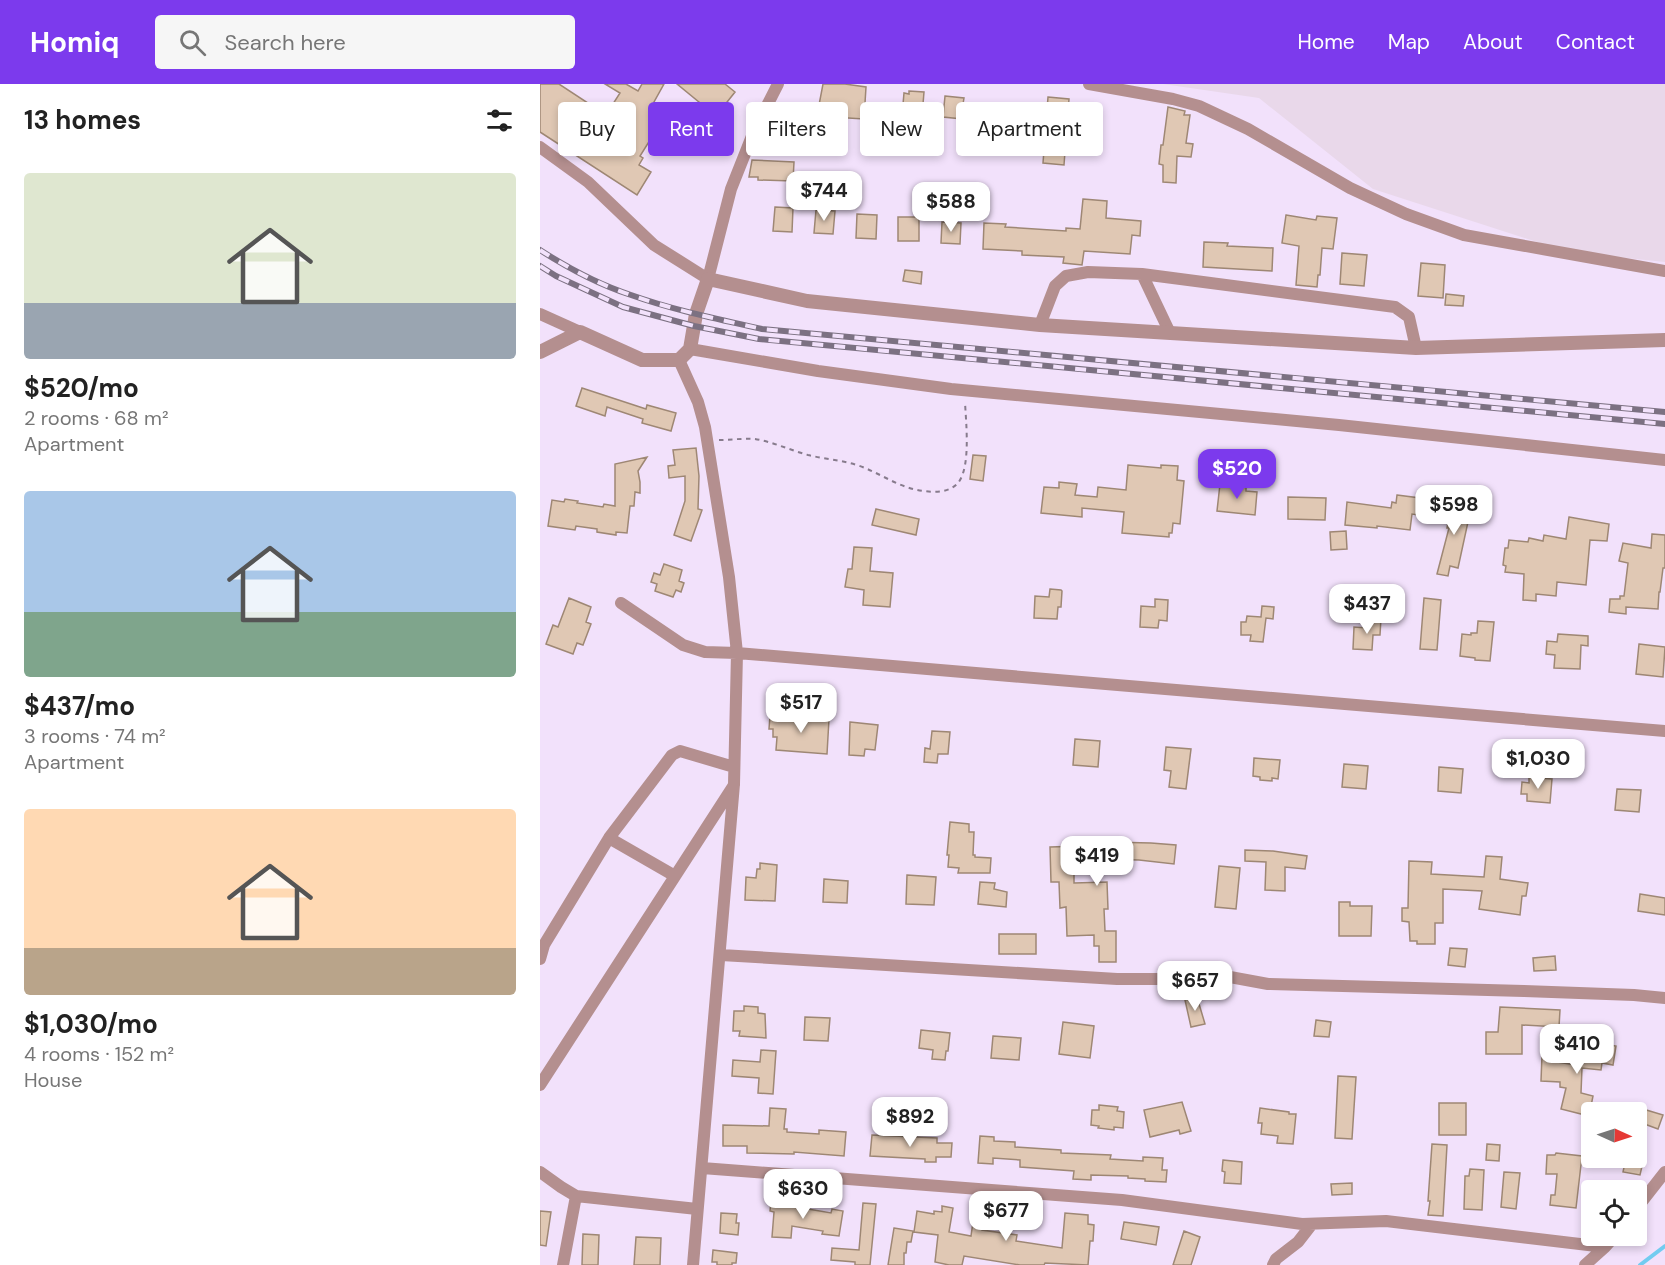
<!DOCTYPE html>
<html lang="en">
<head>
<meta charset="utf-8">
<style>
  :root { --surface:#fff; --page:#f6f6f6; --text:#222; --muted:#767676; --accent:#7c3aed }
  body { margin:0; font-family:"DM Sans",sans-serif; background:var(--page); color:var(--text); height:100vh; display:flex; flex-direction:column; font-size:22px; white-space:nowrap }
  * { box-sizing:border-box; margin:0 }
  p { font-size:20px; color:var(--muted) }
  .icon { flex:none; width:33px; height:33px; fill:none; stroke:currentColor; stroke-width:2; stroke-linecap:round; stroke-linejoin:round }
  .map { position:relative; flex:1; overflow:hidden }
  .details { display:flex; flex-direction:column; background:var(--surface); width:540px }
  .details>* { flex:none }
  .guide { position:absolute; left:18px; top:18px; width:570px; height:54px; display:flex; gap:12px }
  .needle { width:39px; rotate:93deg }
  .controls { position:absolute; left:1041px; top:1018px; display:grid; gap:12px }
  .controls a { display:grid; place-items:center; width:66px; height:66px; border-radius:6px; background:var(--surface); box-shadow:0 3px 9px #0003; font-size:30px }
  .price { position:absolute; translate:-50% -51px; padding:0 14px; border-radius:12px; background:#fff; color:#222; font-size:20px; line-height:39px; filter:drop-shadow(0 2px 3px #0008) }
  .price::after { content:''; position:absolute; left:50%; top:36px; width:18px; height:14px; margin-left:-9px; background:inherit; clip-path:polygon(0 0,100% 0,50% 100%) }
  .price.on { background:var(--accent); color:#fff }
  ul { padding:0; list-style:none }
  li { display:grid; align-content:center; gap:12px; height:318px; padding:0 24px }
  li span { display:grid; place-items:center; height:186px; border-radius:6px; color:#555 }
  li>.icon { margin-inline-start:auto }
  span .icon { width:108px; height:108px; fill:#fffc; stroke-width:1 }
  li b { font-size:26px }
  h2 { display:flex; justify-content:space-between; align-items:center; height:72px; padding:0 24px; font-size:26px }
  .chip { padding:0 21px; border-radius:6px; background:var(--surface); box-shadow:0 3px 9px #0003; font-size:21px; line-height:54px }
  .chip.on { background:var(--accent); color:#fff }
  header { display:flex; align-items:center; gap:36px; box-sizing:border-box; height:84px; padding:0 30px; background:var(--accent); color:#fff }
  header strong { font-size:28px }
  nav { display:flex; gap:33px; margin-inline-start:auto; font-size:21px }
  .search { width:420px; height:54px; background:var(--page); display:flex; align-items:center; gap:15px; box-sizing:border-box; padding:0 21px; border-radius:6px; color:var(--muted); font-size:22px }
  main { display:flex; flex:1; min-height:0 }
  .map>svg:first-child { display:block }
</style>
</head>
<body>
<header>
<strong>Homiq</strong>
<div class="search"><svg class="icon" aria-label="search" viewBox="0 0 24 24"><circle cx="10" cy="10" r="6"/><path d="M15 15l6 6"/></svg>Search here</div>
<nav><a>Home</a><a>Map</a><a>About</a><a>Contact</a></nav>
</header>
<main>
<section class="details">
<h2>13 homes<svg class="icon" aria-label="filters" viewBox="0 0 24 24"><path d="M4 7h16M4 17h16"/><circle cx="9" cy="7" r="2"/><circle cx="15" cy="17" r="2"/></svg></h2>
<ul>
<li><span style="background:linear-gradient(#dfe7d0 70%,#9aa5b1 0)"><svg class="icon" aria-label="home" viewBox="0 0 24 24"><path d="M3 11l9-7 9 7M6 9v11h12V9"/></svg></span><div><b>$520/mo</b><p>2 rooms · 68 m²</p><p>Apartment</p></div></li>
<li><span style="background:linear-gradient(#a9c7e8 65%,#7fa58c 0)"><svg class="icon" aria-label="home" viewBox="0 0 24 24"><path d="M3 11l9-7 9 7M6 9v11h12V9"/></svg></span><div><b>$437/mo</b><p>3 rooms · 74 m²</p><p>Apartment</p></div></li>
<li><span style="background:linear-gradient(#ffd9b3 75%,#b9a48a 0)"><svg class="icon" aria-label="home" viewBox="0 0 24 24"><path d="M3 11l9-7 9 7M6 9v11h12V9"/></svg></span><div><b>$1,030/mo</b><p>4 rooms · 152 m²</p><p>House</p></div></li>
</ul>
</section>
<div class="map">
<svg width="1125" height="1181" viewBox="0 0 1125 1181">
  <rect width="100%" height="100%" fill="#f2e1fb"/>
  <path fill="#e9d8ea" d="M 623,0 L 1125,0 L 1125,178 L 1028,168 L 833,105 L 719,14 Z"/>
  <g fill="none" stroke-linecap="round" stroke-linejoin="round">
    <path stroke="#72ccf0" stroke-width="4" d="M 1100,1181 L 1125,1162"/>
  </g>
  <path fill="#e0c8b4" stroke="#9e8774" stroke-width="1.5" d="M 0,0 L 19,0 L 66,31 L 80,9 L 65,0 L 86,0 L 98,7 L 102,0 L 124,0 L 114,18 L 122,23 L 121,24 L 154,43 L 147,56 L 120,40 L 100,72 L 103,74 L 99,81 L 111,88 L 97,111 L 0,48 Z
    M 137,0 L 185,0 L 195,8 L 176,32 Z
    M 283,0 L 305,0 L 326,3 L 324,35 L 292,33 L 290,45 L 275,42 Z
    M 369,7 L 384,8 L 381,44 L 361,43 L 364,9 L 369,10 Z
    M 405,12 L 424,14 L 423,20 L 433,21 L 432,36 L 403,33 Z
    M 508,13 L 529,15 L 524,81 L 503,79 Z
    M 628,23 L 645,27 L 644,31 L 650,31 L 646,59 L 653,60 L 651,73 L 637,72 L 636,99 L 623,98 L 623,81 L 619,80 L 621,61 L 623,61 Z
    M 212,76 L 254,78 L 253,97 L 218,96 L 218,93 L 209,93 Z
    M 543,115 L 567,117 L 566,134 L 601,137 L 600,152 L 592,151 L 590,170 L 544,167 L 542,181 L 523,179 L 524,173 L 482,171 L 482,167 L 443,165 L 444,139 L 466,140 L 465,143 L 526,147 L 526,144 L 540,145 Z
    M 235,123 L 253,124 L 252,148 L 233,147 Z
    M 276,126 L 295,127 L 293,150 L 274,149 Z
    M 317,130 L 337,131 L 336,155 L 316,154 Z
    M 746,131 L 776,136 L 777,132 L 797,134 L 793,165 L 782,164 L 780,191 L 778,191 L 777,203 L 756,201 L 759,162 L 742,159 Z
    M 358,133 L 379,133 L 379,157 L 358,157 Z
    M 402,138 L 421,139 L 420,160 L 401,159 Z
    M 664,158 L 688,159 L 687,162 L 733,164 L 732,187 L 663,183 Z
    M 802,169 L 827,171 L 824,202 L 800,200 Z
    M 881,179 L 905,181 L 903,214 L 878,212 Z
    M 365,186 L 382,188 L 381,200 L 363,197 Z
    M 906,210 L 924,212 L 923,222 L 905,221 Z
    M 42,304 L 106,325 L 107,321 L 136,329 L 131,347 L 102,339 L 103,335 L 67,323 L 65,332 L 36,322 Z
    M 156,364 L 159,392 L 158,425 L 162,426 L 151,457 L 134,451 L 145,417 L 145,392 L 129,394 L 128,382 L 135,381 L 133,366 Z
    M 433,371 L 446,372 L 443,397 L 430,395 Z
    M 107,373 L 98,387 L 100,398 L 100,409 L 95,408 L 94,422 L 90,422 L 87,449 L 76,448 L 76,451 L 57,448 L 57,445 L 36,442 L 35,446 L 8,442 L 12,416 L 24,418 L 25,415 L 38,417 L 37,419 L 63,423 L 64,420 L 75,422 L 75,380 Z
    M 588,381 L 621,384 L 621,381 L 638,382 L 637,396 L 644,397 L 640,440 L 633,439 L 632,449 L 629,449 L 629,453 L 582,449 L 584,428 L 542,424 L 542,433 L 501,429 L 504,403 L 519,404 L 519,398 L 537,400 L 535,411 L 557,413 L 558,403 L 586,406 Z
    M 680,400 L 706,402 L 706,407 L 717,408 L 715,431 L 677,427 Z
    M 857,411 L 880,414 L 878,431 L 872,430 L 870,446 L 837,442 L 837,444 L 805,441 L 807,418 L 851,424 L 852,418 L 856,419 Z
    M 748,413 L 786,414 L 785,436 L 748,435 Z
    M 902,418 L 931,424 L 918,484 L 910,482 L 908,492 L 897,490 L 909,444 L 907,444 L 909,433 L 901,432 Z
    M 336,425 L 379,435 L 376,451 L 332,441 Z
    M 1029,433 L 1069,440 L 1067,457 L 1050,456 L 1046,501 L 1017,498 L 1016,512 L 996,510 L 996,517 L 983,516 L 984,490 L 965,488 L 966,482 L 963,481 L 965,464 L 968,464 L 969,456 L 988,458 L 989,454 L 1003,457 L 1004,451 L 1026,455 Z
    M 806,447 L 807,465 L 791,466 L 790,448 Z
    M 1112,450 L 1125,451 L 1125,484 L 1123,484 L 1120,508 L 1119,508 L 1118,525 L 1086,523 L 1086,530 L 1069,528 L 1070,515 L 1080,515 L 1080,512 L 1084,512 L 1088,479 L 1079,477 L 1083,459 L 1111,464 Z
    M 314,463 L 332,464 L 330,487 L 353,489 L 350,523 L 323,521 L 324,506 L 305,503 L 308,485 L 312,485 Z
    M 124,480 L 142,486 L 139,497 L 144,499 L 141,508 L 136,506 L 133,513 L 115,507 L 117,500 L 111,498 L 114,489 L 120,491 Z
    M 510,505 L 521,506 L 522,507 L 521,523 L 518,523 L 517,535 L 494,534 L 495,512 L 509,513 Z
    M 29,514 L 51,523 L 46,538 L 51,540 L 43,561 L 37,559 L 33,570 L 6,560 L 13,541 L 18,543 Z
    M 884,514 L 901,516 L 897,566 L 880,565 Z
    M 615,515 L 628,516 L 627,537 L 619,536 L 618,544 L 600,543 L 601,522 L 615,523 Z
    M 722,522 L 734,523 L 733,535 L 726,534 L 723,558 L 710,557 L 711,551 L 701,551 L 701,538 L 706,538 L 707,532 L 721,533 Z
    M 829,533 L 841,534 L 840,551 L 833,551 L 832,566 L 813,565 L 814,543 L 828,544 Z
    M 938,537 L 954,538 L 950,577 L 935,576 L 935,574 L 920,572 L 922,550 L 931,551 L 931,549 L 937,549 Z
    M 1018,550 L 1048,552 L 1048,562 L 1041,561 L 1040,585 L 1014,584 L 1015,571 L 1006,570 L 1007,557 L 1017,558 Z
    M 1099,560 L 1125,563 L 1123,593 L 1096,590 Z
    M 230,632 L 272,635 L 272,634 L 289,635 L 287,670 L 236,666 L 237,653 L 233,653 L 233,645 L 229,645 Z
    M 310,638 L 338,641 L 335,666 L 325,665 L 324,672 L 309,671 Z
    M 392,647 L 410,648 L 408,670 L 398,670 L 397,679 L 384,678 L 385,664 L 390,665 Z
    M 535,655 L 560,657 L 558,683 L 533,681 Z
    M 626,663 L 651,665 L 646,705 L 629,703 L 631,687 L 624,686 Z
    M 714,674 L 740,676 L 738,695 L 732,694 L 732,697 L 720,696 L 720,693 L 713,692 Z
    M 804,680 L 828,682 L 826,705 L 802,703 Z
    M 899,683 L 923,685 L 921,709 L 898,707 Z
    M 989,693 L 1012,695 L 1010,719 L 987,717 L 987,710 L 981,710 L 982,698 L 989,699 Z
    M 1077,705 L 1101,706 L 1099,728 L 1075,726 Z
    M 410,738 L 429,740 L 429,748 L 434,748 L 433,771 L 435,771 L 435,773 L 451,774 L 450,789 L 418,789 L 419,784 L 408,783 L 409,771 L 407,771 Z
    M 569,758 L 611,759 L 636,761 L 634,780 L 599,776 L 558,775 L 558,773 L 534,774 L 534,799 L 567,798 L 568,825 L 564,825 L 565,847 L 576,847 L 576,878 L 559,878 L 559,862 L 554,862 L 554,851 L 527,852 L 526,823 L 520,824 L 519,798 L 511,798 L 510,763 L 542,762 L 542,759 Z
    M 705,766 L 733,767 L 767,772 L 765,785 L 745,783 L 745,807 L 725,806 L 726,778 L 705,777 Z
    M 946,772 L 962,773 L 960,795 L 988,799 L 986,812 L 982,812 L 980,831 L 939,825 L 942,807 L 903,805 L 903,839 L 895,839 L 895,860 L 877,860 L 877,857 L 870,857 L 869,838 L 862,837 L 862,824 L 868,824 L 869,777 L 892,778 L 891,790 L 944,793 Z
    M 220,779 L 237,781 L 235,817 L 205,816 L 206,793 L 216,794 L 217,785 L 220,785 Z
    M 679,782 L 700,784 L 696,825 L 675,823 Z
    M 367,791 L 396,793 L 394,821 L 366,820 Z
    M 284,795 L 308,797 L 307,819 L 283,818 Z
    M 440,798 L 455,799 L 454,805 L 467,808 L 466,823 L 438,820 Z
    M 1100,810 L 1125,814 L 1125,831 L 1098,827 Z
    M 799,818 L 810,818 L 810,822 L 832,822 L 831,852 L 799,852 Z
    M 459,850 L 496,850 L 496,870 L 459,870 Z
    M 910,864 L 927,865 L 925,883 L 908,881 Z
    M 1015,872 L 1016,886 L 994,887 L 993,874 Z
    M 657,913 L 665,940 L 651,943 L 645,916 Z
    M 204,922 L 218,923 L 218,929 L 225,930 L 226,954 L 199,952 L 200,947 L 193,947 L 194,927 L 204,927 Z
    M 960,923 L 1020,926 L 1019,943 L 982,941 L 982,970 L 946,970 L 946,948 L 958,948 Z
    M 265,933 L 290,934 L 288,957 L 264,956 Z
    M 776,936 L 791,938 L 789,953 L 774,952 Z
    M 523,938 L 554,942 L 550,974 L 519,970 Z
    M 381,946 L 410,949 L 408,967 L 406,967 L 405,976 L 392,975 L 393,966 L 379,964 Z
    M 453,952 L 481,954 L 479,976 L 451,974 Z
    M 1051,958 L 1076,962 L 1073,981 L 1062,979 L 1061,986 L 1042,984 L 1041,1009 L 1053,1012 L 1049,1032 L 1021,1025 L 1026,1004 L 1020,1003 L 1020,998 L 1001,997 L 1002,971 L 1018,972 L 1018,978 L 1041,982 L 1044,962 L 1050,963 Z
    M 221,966 L 236,967 L 233,1010 L 218,1009 L 219,994 L 192,992 L 193,976 L 220,978 Z
    M 798,992 L 816,993 L 812,1055 L 795,1054 Z
    M 642,1018 L 651,1047 L 640,1050 L 639,1046 L 610,1053 L 604,1026 Z
    M 899,1019 L 926,1019 L 926,1051 L 899,1051 Z
    M 559,1021 L 578,1023 L 577,1027 L 584,1028 L 583,1044 L 574,1043 L 574,1046 L 558,1044 L 559,1042 L 551,1041 L 552,1026 L 559,1026 Z
    M 230,1024 L 246,1025 L 244,1045 L 247,1045 L 247,1048 L 279,1050 L 279,1046 L 306,1048 L 304,1072 L 254,1068 L 254,1070 L 207,1069 L 207,1062 L 183,1062 L 183,1041 L 229,1042 Z
    M 720,1024 L 749,1028 L 749,1030 L 756,1030 L 753,1060 L 737,1059 L 738,1052 L 721,1050 L 722,1039 L 718,1039 Z
    M 1103,1025 L 1123,1031 L 1118,1045 L 1099,1038 Z
    M 332,1051 L 397,1054 L 397,1059 L 412,1059 L 411,1073 L 396,1073 L 396,1078 L 385,1078 L 385,1075 L 330,1072 Z
    M 440,1052 L 454,1053 L 454,1057 L 475,1058 L 475,1063 L 521,1066 L 521,1069 L 571,1071 L 570,1075 L 603,1077 L 603,1073 L 623,1074 L 622,1086 L 627,1086 L 626,1098 L 605,1097 L 605,1095 L 588,1094 L 588,1092 L 551,1091 L 551,1096 L 533,1095 L 534,1087 L 480,1083 L 480,1076 L 453,1074 L 453,1080 L 438,1079 Z
    M 892,1060 L 907,1061 L 903,1132 L 888,1131 L 890,1117 L 888,1117 Z
    M 947,1060 L 960,1061 L 959,1077 L 946,1076 Z
    M 1016,1069 L 1042,1072 L 1036,1124 L 1010,1121 L 1011,1111 L 1015,1111 L 1017,1090 L 1006,1090 L 1007,1071 L 1015,1071 Z
    M 1086,1074 L 1103,1078 L 1100,1091 L 1083,1088 Z
    M 683,1076 L 702,1078 L 701,1100 L 684,1099 L 685,1088 L 682,1087 Z
    M 930,1085 L 944,1086 L 942,1126 L 924,1125 L 925,1092 L 929,1092 Z
    M 964,1088 L 980,1089 L 976,1125 L 961,1123 Z
    M 812,1099 L 812,1110 L 792,1111 L 791,1100 Z
    M 231,1117 L 251,1118 L 251,1122 L 291,1129 L 292,1125 L 303,1127 L 299,1152 L 282,1150 L 283,1147 L 252,1142 L 251,1154 L 232,1153 L 234,1128 L 230,1127 Z
    M 323,1119 L 336,1120 L 330,1181 L 315,1181 L 315,1178 L 291,1176 L 292,1164 L 319,1166 Z
    M 402,1122 L 413,1124 L 409,1148 L 431,1152 L 433,1138 L 443,1140 L 442,1146 L 477,1151 L 476,1157 L 522,1164 L 525,1129 L 548,1131 L 548,1140 L 554,1141 L 553,1157 L 550,1157 L 548,1181 L 505,1179 L 504,1181 L 480,1181 L 424,1172 L 422,1181 L 409,1181 L 395,1178 L 398,1151 L 374,1148 L 377,1127 L 394,1130 L 394,1127 L 402,1128 Z
    M 0,1127 L 11,1128 L 6,1162 L 0,1161 Z
    M 181,1129 L 197,1130 L 196,1139 L 199,1139 L 198,1151 L 180,1149 Z
    M 584,1138 L 619,1143 L 616,1161 L 581,1155 Z
    M 354,1144 L 373,1147 L 371,1158 L 367,1158 L 366,1169 L 364,1169 L 364,1181 L 348,1181 Z
    M 644,1147 L 660,1153 L 651,1181 L 633,1181 Z
    M 43,1150 L 59,1151 L 58,1181 L 42,1181 Z
    M 96,1153 L 121,1154 L 120,1181 L 94,1181 Z
    M 173,1166 L 197,1169 L 196,1179 L 192,1179 L 192,1181 L 177,1181 L 177,1178 L 172,1178 Z"/>
  <g fill="none" stroke-linecap="round" stroke-linejoin="round">
    <path stroke="#877b8c" stroke-width="2" stroke-dasharray="4.5 4.5" stroke-linecap="butt" d="M 179,356 C 191,356 203,354 215,355 C 233,358 250,366 268,371 C 284,375 301,376 317,381 C 341,389 358,404 384,407 C 396,409 410,408 418,399 C 431,383 426,339 425,318"/>
    <path stroke="#b48f8f" stroke-width="12" d="M 549,0 L 633,15 L 659,22 L 708,45 L 810,104 L 866,130 L 924,151 L 1125,187
      M 0,63 L 48,98 L 114,161 L 168,195 L 191,105 L 214,47 L 238,0
      M 602,190 L 630,249
      M 0,230 L 40,248
      M 500,241 L 515,202 L 526,192 L 548,188 L 602,190 L 855,223 L 869,233 L 876,264
      M 150,265 L 278,287 L 411,305 L 799,341 L 1125,376
      M 139,276 L 158,318 L 165,343 L 189,493 L 197,569 L 194,700 L 153,1181
      M 81,519 L 143,561 L 165,568 L 197,569 L 1125,647
      M 69,754 L 135,792
      M 181,871 L 577,895 L 619,895 L 690,893 L 728,900 L 984,907 L 1094,911 L 1125,914
      M 0,875 L 4,861 L 69,754 L 132,671 L 140,667 L 194,683
      M 0,1001 L 194,701
      M 162,1084 L 582,1116 L 762,1140 L 846,1137 L 1065,1163
      M 0,1088 L 21,1103 L 36,1112 L 157,1125
      M 1096,1125 L 1125,1088
      M 23,1181 L 36,1112
      M 733,1181 L 736,1175 L 758,1158 L 772,1140
      M 1045,1181 L 1065,1163 L 1075,1152"/>
    <path stroke="#b48f8f" stroke-width="14" d="M 0,268 L 40,248 L 102,276 L 139,276 L 150,265 L 156,230 L 168,195 L 267,217 L 500,241 L 876,264 L 1125,256"/>
    <defs>
      <path id="rail" d="M 0,166 C 28,184 60,201 91,211 C 133,226 178,235 222,245 L 1125,328
        M 0,182 L 16,192 L 83,223 L 154,242 L 219,255 L 1125,340"/>
    </defs>
    <use href="#rail" stroke="#7c7182" stroke-width="6"/>
    <use href="#rail" stroke="#f2e1fb" stroke-width="4" stroke-dasharray="11" stroke-linecap="butt"/>
  </g>
</svg>
<div class="controls">
<a><svg class="needle" viewBox="-14 -14 28 28"><path d="M0-13l5 13h-10z" fill="#e53935"/><path d="M0 13l5-13h-10z" fill="#767676"/></svg></a>
<a><svg class="icon" aria-label="locate" viewBox="0 0 24 24"><circle cx="12" cy="12" r="6"/><path d="M12 2v4M12 18v4M2 12h4M18 12h4"/></svg></a>
</div>
<b class="price" style="left:284px;top:138px">$744</b>
<b class="price" style="left:411px;top:149px">$588</b>
<b class="price on" style="left:697px;top:416px">$520</b>
<b class="price" style="left:914px;top:452px">$598</b>
<b class="price" style="left:827px;top:551px">$437</b>
<b class="price" style="left:261px;top:650px">$517</b>
<b class="price" style="left:998px;top:706px">$1,030</b>
<b class="price" style="left:557px;top:803px">$419</b>
<b class="price" style="left:655px;top:928px">$657</b>
<b class="price" style="left:1037px;top:991px">$410</b>
<b class="price" style="left:370px;top:1064px">$892</b>
<b class="price" style="left:263px;top:1136px">$630</b>
<b class="price" style="left:466px;top:1158px">$677</b>
<div class="guide">
<a class="chip">Buy</a>
<a class="chip on">Rent</a>
<a class="chip">Filters</a>
<a class="chip">New</a>
<a class="chip">Apartment</a>
</div>
</div>
</main>
</body>
</html>
